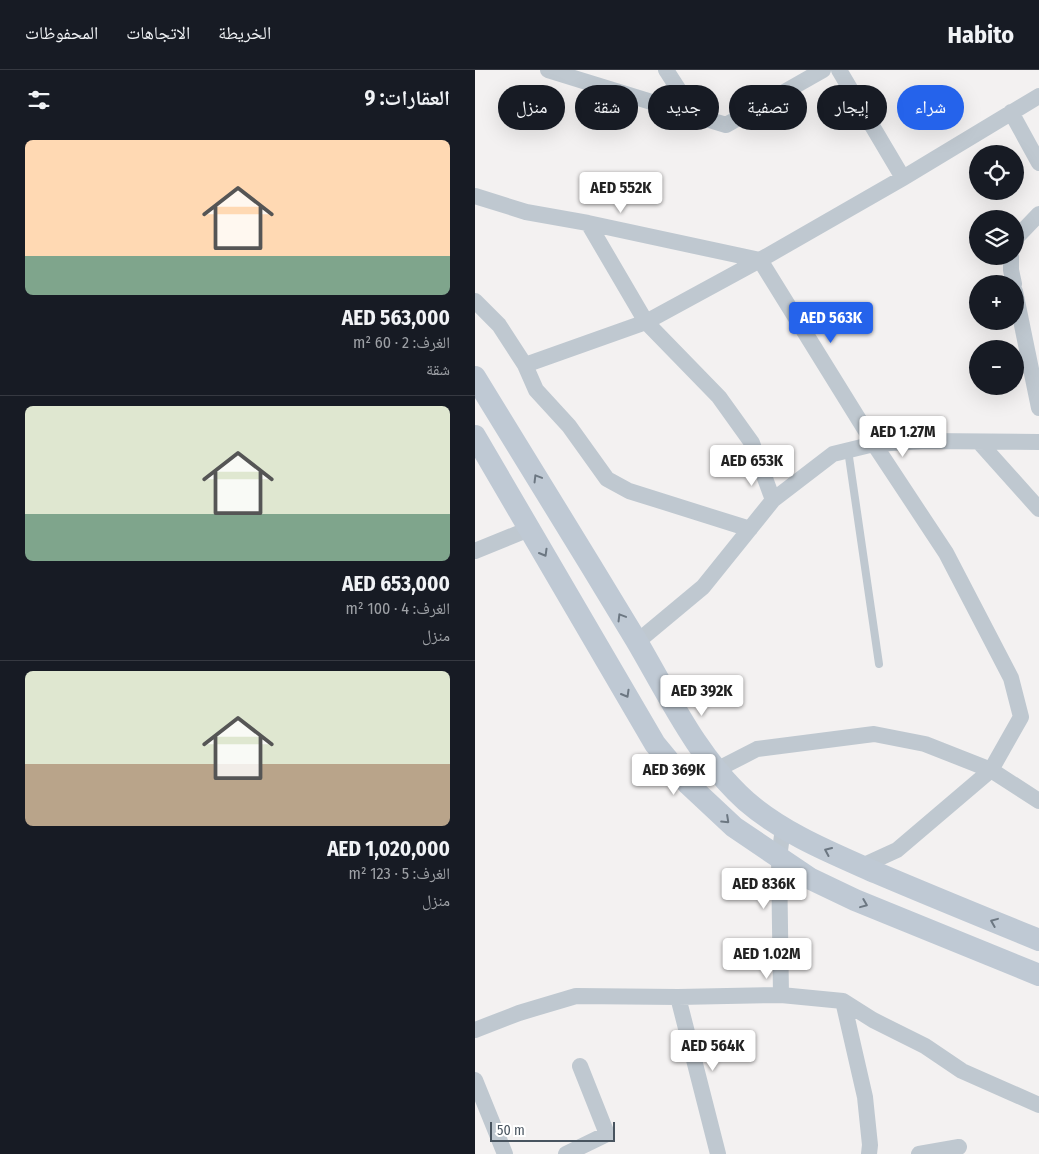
<!DOCTYPE html>
<html lang="ar">
<head>
<meta charset="utf-8">
<style>
  :root { --surface:#171b24; --page:#242831; --text:#f1f3f6; --muted:#9ea1a6; --line:#363941; --accent:#2563eb }
  body { margin:0; font-family:"Fira Sans Condensed","Noto Naskh Arabic",sans-serif; background:var(--page); color:var(--text); direction:rtl; height:100vh; display:flex; flex-direction:column; font-size:19px; white-space:nowrap }
  * { box-sizing:border-box; margin:0 }
  p { font-size:16px; color:var(--muted) }
  .icon { flex:none; width:28px; height:28px; fill:none; stroke:currentColor; stroke-width:2; stroke-linecap:round; stroke-linejoin:round }
  .map { position:relative; flex:1; overflow:hidden; direction:ltr }
  .sheet { display:flex; flex-direction:column; background:var(--surface); width:475px }
  .sheet>* { flex:none }
  .banner { position:absolute; left:15px; top:15px; width:474px; height:45px; direction:rtl; display:flex; gap:10px }
  .tools { position:absolute; left:494px; top:75px; display:grid; gap:10px }
  .tools a { display:grid; place-items:center; width:55px; height:55px; border-radius:50%; background:var(--surface); box-shadow:0 5px 20px #0002; font-size:25px }
  .scale { position:absolute; left:15px; bottom:12px; width:125px; box-sizing:border-box; padding-left:5px; border:2px solid #48545f; border-top:0; font-size:14px; line-height:18px; white-space:nowrap; color:#48545f; -webkit-text-stroke:4px #fff; paint-order:stroke }
  .price { position:absolute; translate:-50% -42px; padding:0 11px; border-radius:5px; background:#fff; color:#222; font-size:16px; line-height:32px; filter:drop-shadow(0 1px 2px #0008) }
  .price::after { content:''; position:absolute; left:50%; top:30px; width:15px; height:11px; margin-left:-8px; background:inherit; clip-path:polygon(0 0,100% 0,50% 100%) }
  .price.current { background:var(--accent); color:#fff }
  ul { padding:0; list-style:none }
  li { display:grid; align-content:center; gap:10px; height:265px; padding:0 25px }
  li+li { border-top:1px solid var(--line) }
  li span { display:grid; place-items:center; height:155px; border-radius:8px; color:#555 }
  li>.icon { margin-inline-start:auto }
  span .icon { width:90px; height:90px; fill:#fffc; stroke-width:1 }
  li b { font-size:21px }
  h2 { display:flex; justify-content:space-between; align-items:center; height:60px; padding:0 25px; font-size:21px }
  .pill { padding:0 18px; border-radius:22px; background:var(--surface); box-shadow:0 5px 20px #0002; font-size:18px; line-height:45px }
  .pill.current { background:var(--accent); color:#fff }
  header { display:flex; align-items:center; gap:30px; box-sizing:border-box; height:70px; padding:0 25px; background:var(--surface); border-bottom:1px solid var(--line) }
  header strong { font-size:24px }
  nav { display:flex; gap:28px; margin-inline-start:auto; font-size:18px }
  main { display:flex; flex:1; min-height:0 }
  .map>svg:first-child { display:block }
</style>
</head>
<body>
<header>
<strong>Habito</strong>
<nav><a>الخريطة</a><a>الاتجاهات</a><a>المحفوظات</a></nav>
</header>
<main>
<div class="map">
<svg width="564" height="1084" viewBox="0 0 564 1084">
  <rect width="100%" height="100%" fill="#f3f1f1"/>
  <g fill="none" stroke-linecap="round" stroke-linejoin="round">
    <path stroke="#bfc8d0" stroke-width="8" d="M 373,380 L 404,594"/>
    <path stroke="#bfc8d0" stroke-width="16" d="M 73,0 L 251,55 L 348,0
      M 191,0 L 220,45
      M 364,0 L 428,108
      M 536,42 L 564,93
      M 0,126 L 51,142 L 113,153 L 285,190 L 399,374 L 471,483 L 536,608 L 546,647 L 516,700 L 422,780 L 387,796
      M 113,153 L 171,252 L 244,327 L 277,373 L 298,430 L 228,517 L 162,572
      M 540,169 L 564,144
      M 536,186 L 536,200 L 539,214
      M 540,221 L 564,338
      M 0,231 L 24,255 L 50,295 L 171,252 L 285,190 L 428,108 L 564,26
      M 50,295 L 61,320 L 94,356 L 132,409 L 154,421 L 275,459
      M 504,372 L 564,439
      M 298,430 L 358,384 L 399,374 L 451,371 L 564,372
      M 0,481 L 54,459
      M 241,700 L 282,679 L 399,664 L 450,674 L 516,700 L 564,731
      M 306,925 L 304,788 L 308,758
      M 203,927 L 243,1084
      M 368,931 L 390,1027 L 395,1075 L 394,1084
      M 0,960 L 44,943 L 101,926 L 203,927 L 306,925 L 368,931 L 398,950 L 450,976 L 487,1001 L 564,1035
      M 0,1010 L 30,1084
      M 91,1084 L 132,1064 L 105,996
      M 444,1084 L 484,1077"/>
    <path stroke="#bfc9d4" stroke-width="22" d="M 0,307 C 54,395 108,482 161,570 C 194,626 222,687 271,731 C 309,764 357,783 402,803 C 456,826 510,848 564,870
      M 0,366 L 180,674 L 213,714 L 259,757 L 336,809 L 380,830 L 564,905"/>
  </g>
  <defs><path id="oneway-chevron" d="M-2-3.5L2.5 0L-2 3.5" fill="none" stroke-width="1.6" stroke-linecap="round" stroke-linejoin="round" transform="scale(1.25)"/></defs>
  <g stroke="#6c7782">
    <use href="#oneway-chevron" transform="translate(62 408) rotate(-121)"/>
    <use href="#oneway-chevron" transform="translate(69 483) rotate(60)"/>
    <use href="#oneway-chevron" transform="translate(146 547) rotate(-121)"/>
    <use href="#oneway-chevron" transform="translate(151 624) rotate(60)"/>
    <use href="#oneway-chevron" transform="translate(251 750) rotate(43)"/>
    <use href="#oneway-chevron" transform="translate(353 781) rotate(-156)"/>
    <use href="#oneway-chevron" transform="translate(389 834) rotate(22)"/>
    <use href="#oneway-chevron" transform="translate(519 852) rotate(-158)"/>
  </g>
</svg>
<div class="tools">
<a><svg class="icon" aria-label="locate" viewBox="0 0 24 24"><circle cx="12" cy="12" r="6"/><path d="M12 2v4M12 18v4M2 12h4M18 12h4"/></svg></a>
<a><svg class="icon" aria-label="layers" viewBox="0 0 24 24"><path d="M12 4l9 5-9 5-9-5zM3 14l9 5 9-5"/></svg></a>
<a>+</a>
<a>−</a>
</div>
<div class="scale">50 m</div>
<b class="price" style="left:146px;top:144px">AED 552K</b>
<b class="price current" style="left:356px;top:274px">AED 563K</b>
<b class="price" style="left:428px;top:388px">AED 1.27M</b>
<b class="price" style="left:277px;top:417px">AED 653K</b>
<b class="price" style="left:227px;top:647px">AED 392K</b>
<b class="price" style="left:199px;top:726px">AED 369K</b>
<b class="price" style="left:289px;top:840px">AED 836K</b>
<b class="price" style="left:292px;top:910px">AED 1.02M</b>
<b class="price" style="left:238px;top:1002px">AED 564K</b>
<div class="banner">
<a class="pill current">شراء</a>
<a class="pill">إيجار</a>
<a class="pill">تصفية</a>
<a class="pill">جديد</a>
<a class="pill">شقة</a>
<a class="pill">منزل</a>
</div>
</div>
<section class="sheet">
<h2>العقارات: 9<svg class="icon" aria-label="filters" viewBox="0 0 24 24"><path d="M4 7h16M4 17h16"/><circle cx="9" cy="7" r="2"/><circle cx="15" cy="17" r="2"/></svg></h2>
<ul>
<li><span style="background:linear-gradient(#ffd9b3 75%,#7fa58c 0)"><svg class="icon" aria-label="home" viewBox="0 0 24 24"><path d="M3 11l9-7 9 7M6 9v11h12V9"/></svg></span><div><b>AED 563,000</b><p>الغرف: 2 · 60 m²</p><p>شقة</p></div></li>
<li><span style="background:linear-gradient(#dfe7d0 70%,#7fa58c 0)"><svg class="icon" aria-label="home" viewBox="0 0 24 24"><path d="M3 11l9-7 9 7M6 9v11h12V9"/></svg></span><div><b>AED 653,000</b><p>الغرف: 4 · 100 m²</p><p>منزل</p></div></li>
<li><span style="background:linear-gradient(#dfe7d0 60%,#b9a48a 0)"><svg class="icon" aria-label="home" viewBox="0 0 24 24"><path d="M3 11l9-7 9 7M6 9v11h12V9"/></svg></span><div><b>AED 1,020,000</b><p>الغرف: 5 · 123 m²</p><p>منزل</p></div></li>
</ul>
</section>
</main>
</body>
</html>
